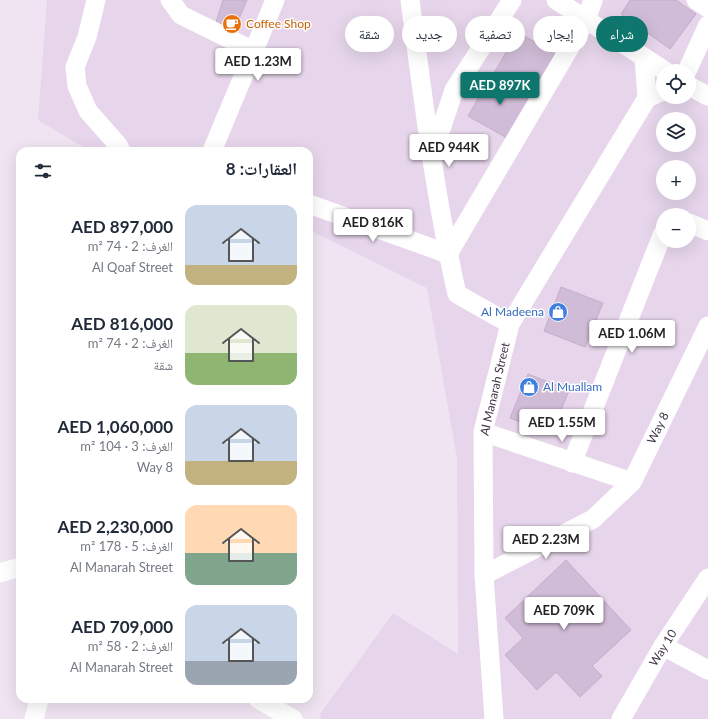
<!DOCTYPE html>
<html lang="ar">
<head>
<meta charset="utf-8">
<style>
  :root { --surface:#fff; --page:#f2f2f3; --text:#1f2937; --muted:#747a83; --accent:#0f766e }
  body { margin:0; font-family:Lato,"Noto Naskh Arabic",sans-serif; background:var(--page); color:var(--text); direction:rtl; height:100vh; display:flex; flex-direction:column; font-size:15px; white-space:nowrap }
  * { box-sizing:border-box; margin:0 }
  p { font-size:13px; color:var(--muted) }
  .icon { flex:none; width:22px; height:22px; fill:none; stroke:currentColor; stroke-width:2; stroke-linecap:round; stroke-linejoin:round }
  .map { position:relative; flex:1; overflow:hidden; direction:ltr }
  .side { position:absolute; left:16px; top:147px; width:297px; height:556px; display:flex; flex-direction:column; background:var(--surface); border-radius:12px; box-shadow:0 4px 16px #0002; direction:rtl }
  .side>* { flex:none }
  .guide { position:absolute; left:325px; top:16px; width:323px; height:36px; direction:rtl; display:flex; gap:8px }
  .fabs { position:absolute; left:656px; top:64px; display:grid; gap:8px }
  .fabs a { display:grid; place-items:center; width:40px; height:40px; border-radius:50%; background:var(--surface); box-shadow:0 4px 16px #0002; font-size:20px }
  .price { position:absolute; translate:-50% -34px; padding:0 9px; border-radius:4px; background:#fff; color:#222; font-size:13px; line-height:26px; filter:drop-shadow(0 1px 2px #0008) }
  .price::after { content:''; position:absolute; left:50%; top:24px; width:12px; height:9px; margin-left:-6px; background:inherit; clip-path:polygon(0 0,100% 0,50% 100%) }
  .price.selected { background:var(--accent); color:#fff }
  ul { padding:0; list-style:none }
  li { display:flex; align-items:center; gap:12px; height:100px; padding:0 16px }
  li span { display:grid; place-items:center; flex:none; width:112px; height:80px; border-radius:12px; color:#555 }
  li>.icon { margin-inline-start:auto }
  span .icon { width:48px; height:48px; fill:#fffc; stroke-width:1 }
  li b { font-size:17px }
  h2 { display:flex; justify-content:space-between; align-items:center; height:48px; padding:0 16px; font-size:17px }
  .tag { padding:0 14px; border-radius:18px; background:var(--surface); box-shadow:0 4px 16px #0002; font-size:14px; line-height:36px }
  .tag.selected { background:var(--accent); color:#fff }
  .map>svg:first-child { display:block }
</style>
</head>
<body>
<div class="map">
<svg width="708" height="719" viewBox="0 0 708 719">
  <rect width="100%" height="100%" fill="#f0e4f3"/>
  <path fill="#e7d6eb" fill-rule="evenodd" d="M 47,0 L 708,0 L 708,719 L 321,719 L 320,714 L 393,613 L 458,654 L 457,459 L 427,288 L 309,230 L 309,151 L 90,151 L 38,120 ZM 663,71 L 689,71 L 689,97 L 663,97 ZM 663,119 L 689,119 L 689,145 L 663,145 ZM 663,167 L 689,167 L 689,193 L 663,193 ZM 663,215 L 689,215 L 689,241 L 663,241 Z"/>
  <path fill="#d0bcd7" stroke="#c6accf" d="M 223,0 L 247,0 L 234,31 L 216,22 Z
    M 630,0 L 676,0 L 696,14 L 670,49 L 621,14 Z
    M 518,32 L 556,55 L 532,96 L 494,73 Z
    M 492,75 L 531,97 L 507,138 L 468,116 Z
    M 561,287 L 603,303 L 585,347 L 544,331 Z
    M 528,374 L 569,390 L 552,434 L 510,418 Z
    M 566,560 L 631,630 L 592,666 L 602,676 L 580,697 L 556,672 L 537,690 L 505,655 L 523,638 L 505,618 Z"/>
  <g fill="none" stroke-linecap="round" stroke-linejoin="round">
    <path stroke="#fff" stroke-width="19" d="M 96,0 L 87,37 L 75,67 L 77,86 L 88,111 L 118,145 L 121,151
      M 170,0 L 181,15 L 254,51
      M 410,0 C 423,98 435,197 457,294 L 510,324
      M 556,0 L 665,71
      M 696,0 L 708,8
      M 644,57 L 647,98
      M 687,71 L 708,25
      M 689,86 L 708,96
      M 212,151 L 275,0
      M 433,153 L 454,90 L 512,0
      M 309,204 L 448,254 L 586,20 L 593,0
      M 689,223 L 708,231
      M 483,432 L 632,482
      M 572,463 L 663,233
      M 0,573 L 20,567
      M 484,575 L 593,519 L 632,482 L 708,326
      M 663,646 L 708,670
      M 258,699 L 293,719
      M 34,719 L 39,699
      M 494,719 L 484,575 L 483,432 L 510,324 L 647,98 L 663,91
      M 621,719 L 663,646 L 708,578"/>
  </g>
  <defs>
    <symbol id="cafe-disc" viewBox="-11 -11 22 22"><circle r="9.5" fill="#e8710a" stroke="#fff"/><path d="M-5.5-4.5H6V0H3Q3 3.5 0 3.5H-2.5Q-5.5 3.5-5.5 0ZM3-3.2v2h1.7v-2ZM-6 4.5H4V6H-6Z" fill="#fff"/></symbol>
    <symbol id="shop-disc" viewBox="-11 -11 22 22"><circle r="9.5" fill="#3f7fe0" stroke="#fff"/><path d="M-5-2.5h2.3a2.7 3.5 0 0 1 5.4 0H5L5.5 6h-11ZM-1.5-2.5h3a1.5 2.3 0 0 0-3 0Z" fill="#fff"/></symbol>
  </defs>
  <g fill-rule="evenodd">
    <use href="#cafe-disc" x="221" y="13" width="22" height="22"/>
    <use href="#shop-disc" x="547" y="301" width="22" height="22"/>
    <use href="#shop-disc" x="518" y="376" width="22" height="22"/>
  </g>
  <g text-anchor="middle" stroke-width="3" stroke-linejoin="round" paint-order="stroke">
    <g font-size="12" fill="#c56008" stroke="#fff" text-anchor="start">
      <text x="246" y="28">Coffee Shop</text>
    </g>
    <g font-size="12" fill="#366cbe" stroke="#fff" text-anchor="end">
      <text x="544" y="316">Al Madeena</text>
      <text x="543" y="391" text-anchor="start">Al Muallam</text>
    </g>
    <g font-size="12" fill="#403445" stroke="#fff">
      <text transform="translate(495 389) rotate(-77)" y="4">Al Manarah Street</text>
      <text transform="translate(658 428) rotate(-64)" y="4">Way 8</text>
      <text transform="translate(663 648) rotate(-58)" y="4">Way 10</text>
    </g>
  </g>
</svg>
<div class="fabs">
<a><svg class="icon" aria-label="locate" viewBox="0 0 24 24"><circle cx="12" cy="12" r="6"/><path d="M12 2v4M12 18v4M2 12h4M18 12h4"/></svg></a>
<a><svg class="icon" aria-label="layers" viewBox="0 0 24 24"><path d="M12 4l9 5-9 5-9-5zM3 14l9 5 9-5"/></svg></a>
<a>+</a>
<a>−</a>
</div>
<b class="price" style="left:258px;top:82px">AED 1.23M</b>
<b class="price selected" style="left:500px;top:106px">AED 897K</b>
<b class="price" style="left:449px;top:168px">AED 944K</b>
<b class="price" style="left:373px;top:243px">AED 816K</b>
<b class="price" style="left:632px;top:354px">AED 1.06M</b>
<b class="price" style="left:562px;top:443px">AED 1.55M</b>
<b class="price" style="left:546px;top:560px">AED 2.23M</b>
<b class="price" style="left:564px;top:631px">AED 709K</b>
<div class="guide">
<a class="tag selected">شراء</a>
<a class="tag">إيجار</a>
<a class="tag">تصفية</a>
<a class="tag">جديد</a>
<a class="tag">شقة</a>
</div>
<section class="side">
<h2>العقارات: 8<svg class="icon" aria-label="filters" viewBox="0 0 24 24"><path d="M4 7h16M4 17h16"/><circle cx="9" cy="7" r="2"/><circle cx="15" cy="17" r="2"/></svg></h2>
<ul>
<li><span style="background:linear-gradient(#c9d6e8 75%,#c2b280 0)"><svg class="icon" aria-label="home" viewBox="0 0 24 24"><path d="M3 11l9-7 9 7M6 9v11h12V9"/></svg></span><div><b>AED 897,000</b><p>الغرف: 2 · 74 m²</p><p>Al Qoaf Street</p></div></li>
<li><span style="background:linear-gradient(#dfe7d0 60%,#8fb573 0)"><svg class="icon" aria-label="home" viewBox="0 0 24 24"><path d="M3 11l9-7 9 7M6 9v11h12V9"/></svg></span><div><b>AED 816,000</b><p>الغرف: 2 · 74 m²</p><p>شقة</p></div></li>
<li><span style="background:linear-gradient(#c9d6e8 70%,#c2b280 0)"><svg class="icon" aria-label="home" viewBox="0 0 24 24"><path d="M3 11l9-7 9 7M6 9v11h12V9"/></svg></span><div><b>AED 1,060,000</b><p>الغرف: 3 · 104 m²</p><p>Way 8</p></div></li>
<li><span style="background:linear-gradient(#ffd9b3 60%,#7fa58c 0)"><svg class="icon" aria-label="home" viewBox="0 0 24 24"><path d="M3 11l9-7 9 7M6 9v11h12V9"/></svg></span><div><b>AED 2,230,000</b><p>الغرف: 5 · 178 m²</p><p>Al Manarah Street</p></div></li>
<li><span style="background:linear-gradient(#c9d6e8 70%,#9aa5b1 0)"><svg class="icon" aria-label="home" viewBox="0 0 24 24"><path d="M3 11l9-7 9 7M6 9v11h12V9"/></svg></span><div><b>AED 709,000</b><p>الغرف: 2 · 58 m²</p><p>Al Manarah Street</p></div></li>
</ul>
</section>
</div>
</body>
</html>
